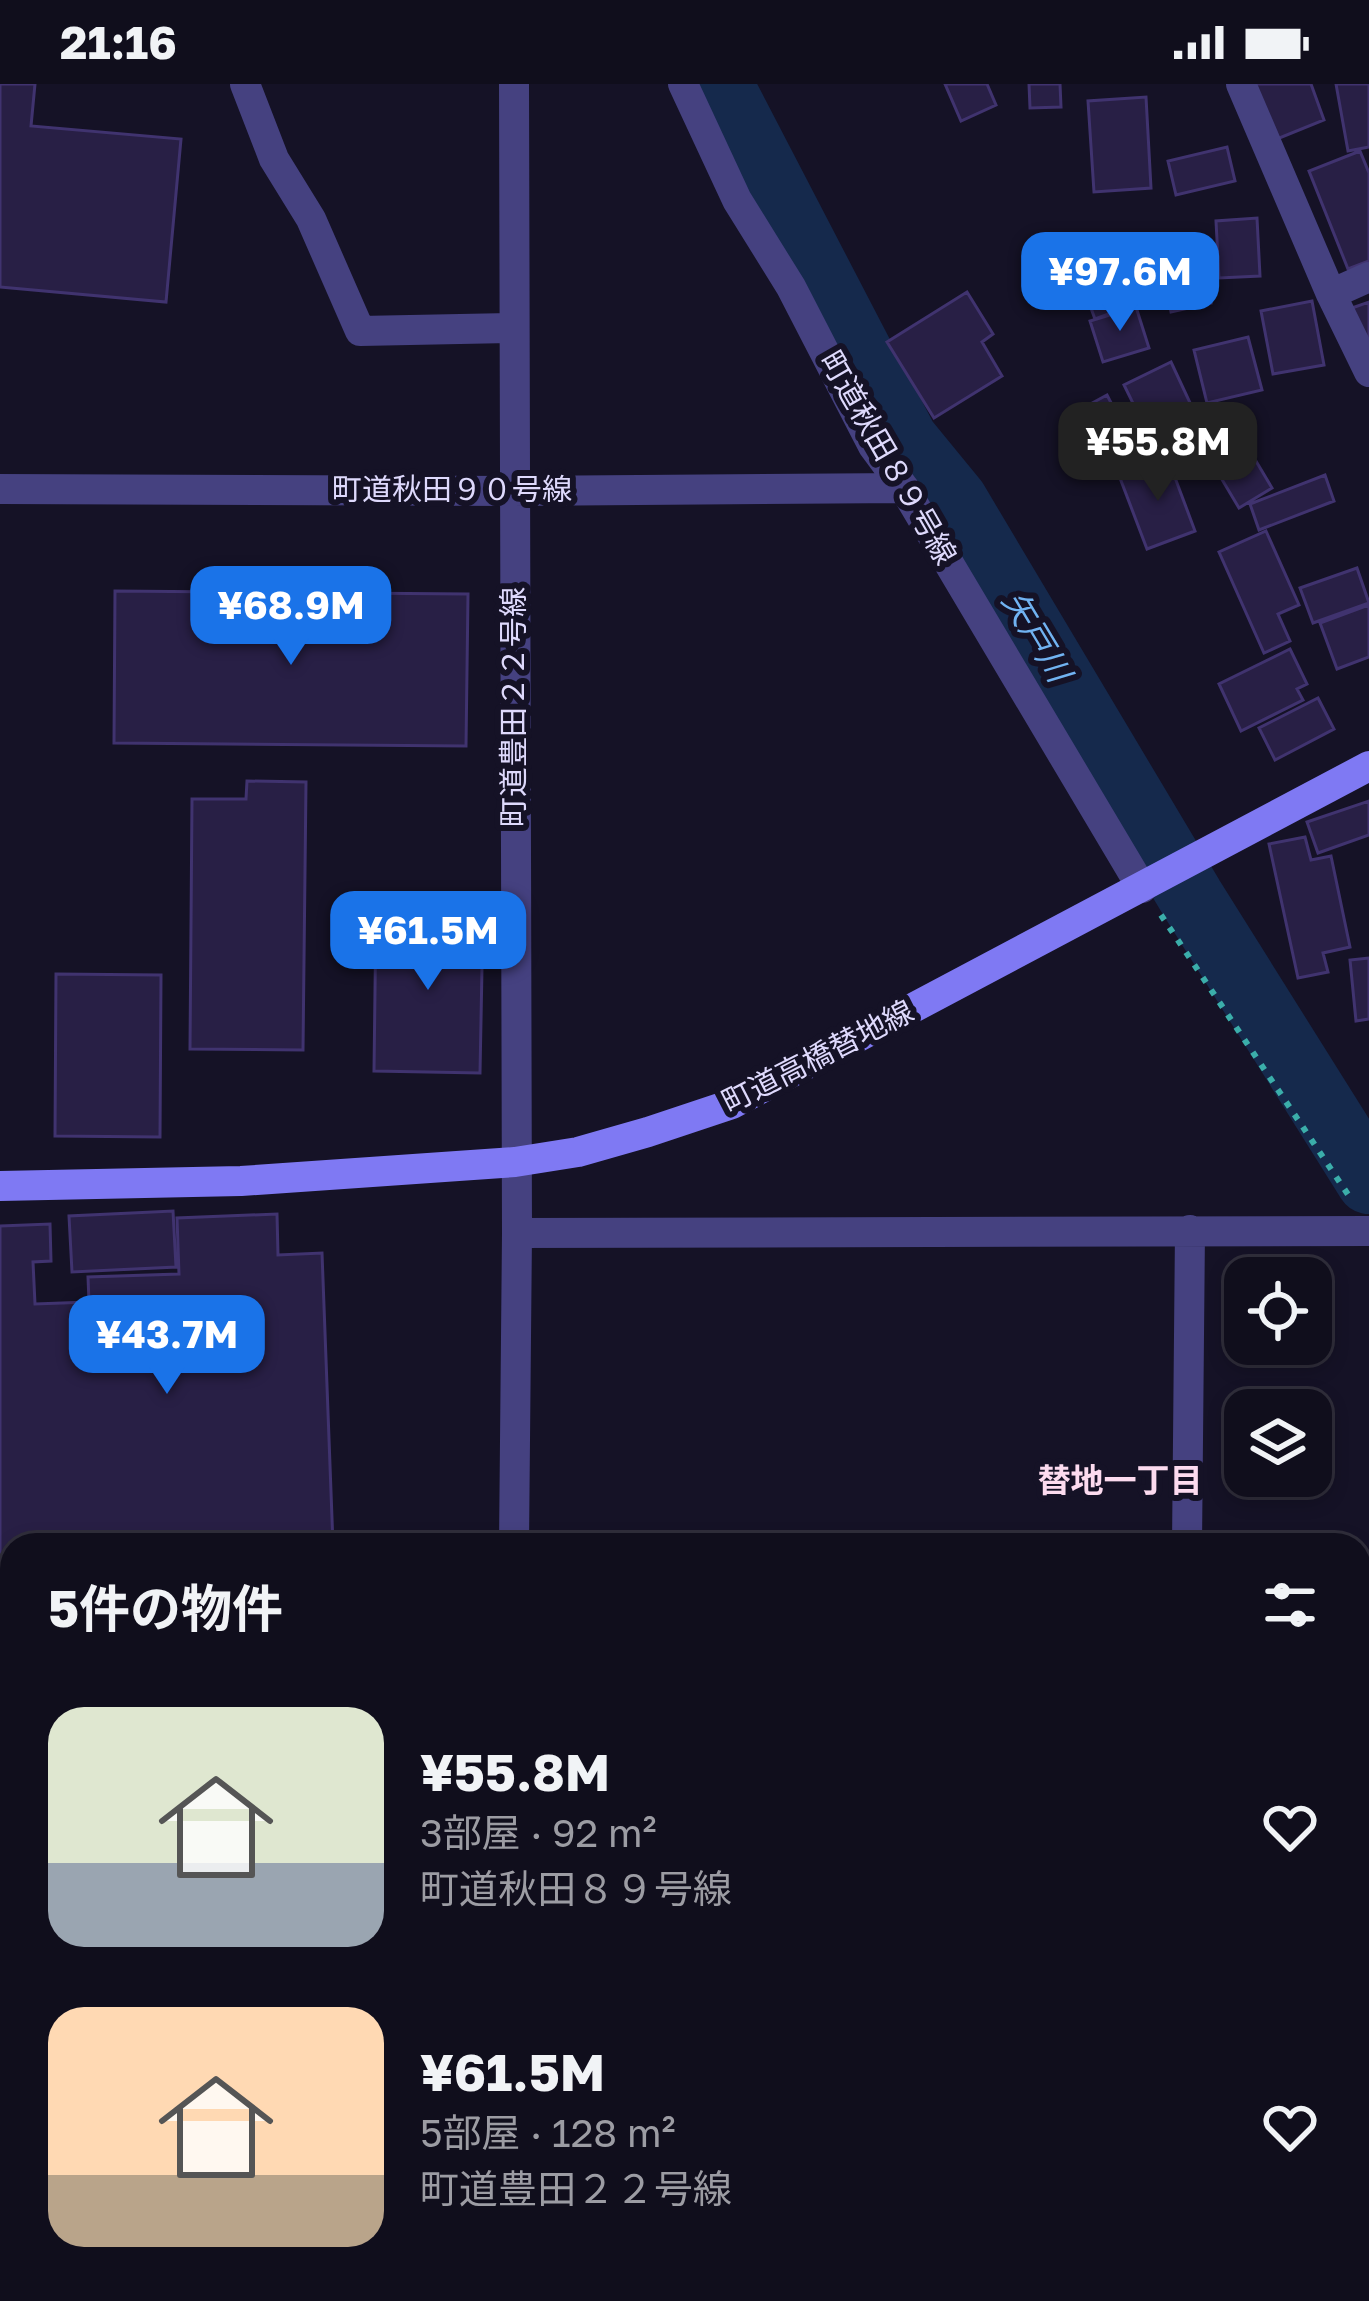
<!DOCTYPE html>
<html lang="ja">
<head>
<meta charset="utf-8">
<style>
  :root { --surface:#100e1c; --page:#1e1c29; --text:#f1f3f6; --muted:#9c9ca3; --line:#302e3b; --accent:#1a73e8 }
  body { margin:0; font-family:"Golos Text","Noto Sans JP",sans-serif; background:var(--page); color:var(--text); height:100vh; display:flex; flex-direction:column; font-size:45px; white-space:nowrap }
  * { box-sizing:border-box; margin:0 }
  p { font-size:39px; color:var(--muted) }
  .icon { flex:none; width:66px; height:66px; fill:none; stroke:currentColor; stroke-width:2; stroke-linecap:round; stroke-linejoin:round }
  .map { position:relative; flex:1; overflow:hidden }
  .details { position:absolute; left:0px; top:1449px; width:1371px; height:768px; display:flex; flex-direction:column; background:var(--surface); border-radius:36px 36px 0 0; box-shadow:0 6px 18px #0003,0 0 0 3px var(--line) }
  .details>* { flex:none }
  .controls { position:absolute; left:1224px; top:1173px; display:grid; gap:24px }
  .controls a { display:grid; place-items:center; width:108px; height:108px; border-radius:24px; background:var(--surface); box-shadow:0 6px 18px #0003,0 0 0 3px var(--line); font-size:60px }
  .price { position:absolute; translate:-50% -102px; padding:0 27px; border-radius:24px; background:var(--accent); color:#fff; font-size:39px; line-height:78px; filter:drop-shadow(0 3px 6px #0008) }
  .price::after { content:''; position:absolute; left:50%; top:72px; width:36px; height:27px; margin-left:-18px; background:inherit; clip-path:polygon(0 0,100% 0,50% 100%) }
  .price.on { background:#222; color:#fff }
  ul { padding:0; list-style:none }
  li { display:flex; align-items:center; gap:36px; height:300px; padding:0 48px }
  li span { display:grid; place-items:center; flex:none; width:336px; height:240px; border-radius:36px; color:#555 }
  li>.icon { margin-inline-start:auto }
  span .icon { width:144px; height:144px; fill:#fffc; stroke-width:1 }
  li b { font-size:51px }
  h2 { display:flex; justify-content:space-between; align-items:center; height:144px; padding:0 48px; font-size:51px }
  .status { display:flex; justify-content:space-between; align-items:center; height:84px; padding:0 60px; background:var(--surface); direction:ltr }
  .status svg { height:33px; fill:currentColor }
  .map>svg:first-child { display:block }
</style>
</head>
<body>
<div class="status"><b>21:16</b><svg viewBox="0 0 49 12"><path d="M0 12V9h3v3zM5 12V6h3v6zM10 12V3h3v9zM15 12V0h3v12zM26 1h20v11H26zM47 4h2v5h-2z"/></svg></div>
<div class="map">
<svg width="1369" height="2217" viewBox="0 0 1369 2217">
  <rect width="100%" height="100%" fill="#151226"/>
  <g fill="none" stroke-linecap="round" stroke-linejoin="round">
    <path stroke="#15294c" stroke-width="66" d="M 720,0 L 905,356 L 955,417 L 1191,813 L 1369,1097"/>
  </g>
  <path fill="#281f45" stroke="#40336f" stroke-width="3" d="M 0,0 L 35,0 L 31,42 L 181,55 L 166,218 L 0,203 Z
    M 945,0 L 987,0 L 996,21 L 961,37 Z
    M 1029,0 L 1060,0 L 1061,23 L 1030,24 Z
    M 1250,0 L 1311,0 L 1324,36 L 1272,57 Z
    M 1336,0 L 1369,0 L 1369,63 L 1348,67 Z
    M 1146,13 L 1151,104 L 1094,108 L 1088,17 Z
    M 1227,63 L 1235,97 L 1176,111 L 1168,77 Z
    M 1360,67 L 1369,89 L 1369,177 L 1348,185 L 1309,87 Z
    M 1257,134 L 1260,192 L 1219,194 L 1216,137 Z
    M 1196,154 L 1211,219 L 1171,228 L 1157,163 Z
    M 1117,166 L 1136,220 L 1095,235 L 1075,181 Z
    M 967,208 L 993,250 L 982,258 L 1002,292 L 934,334 L 887,258 Z
    M 1312,217 L 1324,281 L 1273,290 L 1261,227 Z
    M 1369,218 L 1369,268 L 1352,224 Z
    M 1136,223 L 1149,264 L 1103,278 L 1090,237 Z
    M 1248,253 L 1262,306 L 1207,319 L 1194,266 Z
    M 1171,278 L 1199,338 L 1153,360 L 1124,301 Z
    M 1107,311 L 1138,371 L 1102,390 L 1070,331 Z
    M 1244,357 L 1272,404 L 1239,424 L 1211,377 Z
    M 1168,375 L 1195,447 L 1147,465 L 1120,394 Z
    M 1325,391 L 1334,417 L 1259,446 L 1250,420 Z
    M 1266,447 L 1299,521 L 1278,530 L 1290,557 L 1264,569 L 1219,468 Z
    M 1357,484 L 1369,519 L 1313,539 L 1300,504 Z
    M 115,507 L 468,510 L 466,662 L 114,659 Z
    M 1369,521 L 1369,573 L 1337,585 L 1320,539 Z
    M 1290,565 L 1307,600 L 1297,605 L 1303,616 L 1241,647 L 1219,600 Z
    M 1318,614 L 1334,645 L 1275,676 L 1259,644 Z
    M 247,697 L 306,698 L 303,966 L 190,965 L 192,715 L 246,715 Z
    M 1369,717 L 1369,751 L 1318,769 L 1307,738 Z
    M 1305,753 L 1311,776 L 1331,772 L 1350,863 L 1323,869 L 1328,888 L 1298,894 L 1269,760 Z
    M 376,828 L 483,831 L 480,989 L 374,987 Z
    M 1369,874 L 1369,935 L 1356,937 L 1350,876 Z
    M 56,890 L 161,891 L 160,1053 L 55,1052 Z
    M 173,1127 L 176,1183 L 72,1188 L 69,1132 Z
    M 277,1130 L 278,1171 L 322,1169 L 333,1461 L 12,1461 L 12,1472 L 0,1472 L 0,1142 L 50,1140 L 51,1177 L 33,1178 L 35,1220 L 89,1218 L 88,1193 L 179,1190 L 177,1134 Z"/>
  <g fill="none" stroke-linecap="round" stroke-linejoin="round">
    <path stroke="#3baeaa" stroke-width="6" stroke-dasharray="6 9" stroke-linecap="butt" d="M 1161,831 L 1351,1115"/>
    <path stroke="#454180" stroke-width="30" d="M 245,0 L 274,75 L 311,135 L 360,247 L 514,244
      M 514,0 L 517,1149 L 514,1461
      M 683,0 L 737,116 L 791,203 L 873,362 L 904,404 L 1142,804
      M 1241,0 L 1331,210 L 1369,288
      M 1331,210 L 1369,193
      M 0,405 L 513,407 L 904,404
      M 517,1149 L 1369,1147
      M 1187,1461 L 1190,1146
      M 0,1678 L 12,1678
      M 1359,1697 L 1369,1697
      M 1359,2203 L 1369,2203
      M 0,2204 L 12,2204
      M 218,2205 L 825,2205"/>
    <path stroke="#7f79f3" stroke-width="30" d="M 0,1102 L 241,1097 L 515,1078 L 578,1068 L 648,1048 L 732,1020 L 1369,682"/>
  </g>
  <g text-anchor="middle" stroke-width="12" stroke-linejoin="round" paint-order="stroke">
    <g font-size="30" fill="#ded9fc" stroke="#151226">
      <text transform="translate(888 374) rotate(60)" y="10">町道秋田８９号線</text>
      <text x="452" y="416">町道秋田９０号線</text>
      <text transform="translate(514 623) rotate(-90)" y="10">町道豊田２２号線</text>
      <text transform="translate(818 973) rotate(-27)" y="10">町道高橋替地線</text>
    </g>
    <g font-size="33" font-style="italic" fill="#71b3f2" stroke="#151226">
      <text transform="translate(1037 552) rotate(59)" y="12">矢戸川</text>
    </g>
    <g font-size="33" font-weight="bold" fill="#fcdbef" stroke="#151226">
      <text x="1120" y="1408">替地一丁目</text>
    </g>
  </g>
</svg>
<div class="controls">
<a><svg class="icon" aria-label="locate" viewBox="0 0 24 24"><circle cx="12" cy="12" r="6"/><path d="M12 2v4M12 18v4M2 12h4M18 12h4"/></svg></a>
<a><svg class="icon" aria-label="layers" viewBox="0 0 24 24"><path d="M12 4l9 5-9 5-9-5zM3 14l9 5 9-5"/></svg></a>
</div>
<b class="price" style="left:1120px;top:250px">¥97.6M</b>
<b class="price on" style="left:1158px;top:420px">¥55.8M</b>
<b class="price" style="left:291px;top:584px">¥68.9M</b>
<b class="price" style="left:428px;top:909px">¥61.5M</b>
<b class="price" style="left:167px;top:1313px">¥43.7M</b>
<section class="details">
<h2>5件の物件<svg class="icon" aria-label="filters" viewBox="0 0 24 24"><path d="M4 7h16M4 17h16"/><circle cx="9" cy="7" r="2"/><circle cx="15" cy="17" r="2"/></svg></h2>
<ul>
<li><span style="background:linear-gradient(#dfe7d0 65%,#9aa5b1 0)"><svg class="icon" aria-label="home" viewBox="0 0 24 24"><path d="M3 11l9-7 9 7M6 9v11h12V9"/></svg></span><div><b>¥55.8M</b><p>3部屋 · 92 m²</p><p>町道秋田８９号線</p></div><svg class="icon" aria-label="heart" viewBox="0 0 24 24"><path d="M12 20l-8-8c-3-5 5-10 8-4 3-6 11-1 8 4z"/></svg></li>
<li><span style="background:linear-gradient(#ffd9b3 70%,#b9a48a 0)"><svg class="icon" aria-label="home" viewBox="0 0 24 24"><path d="M3 11l9-7 9 7M6 9v11h12V9"/></svg></span><div><b>¥61.5M</b><p>5部屋 · 128 m²</p><p>町道豊田２２号線</p></div><svg class="icon" aria-label="heart" viewBox="0 0 24 24"><path d="M12 20l-8-8c-3-5 5-10 8-4 3-6 11-1 8 4z"/></svg></li>
</ul>
</section>
</div>
</body>
</html>
